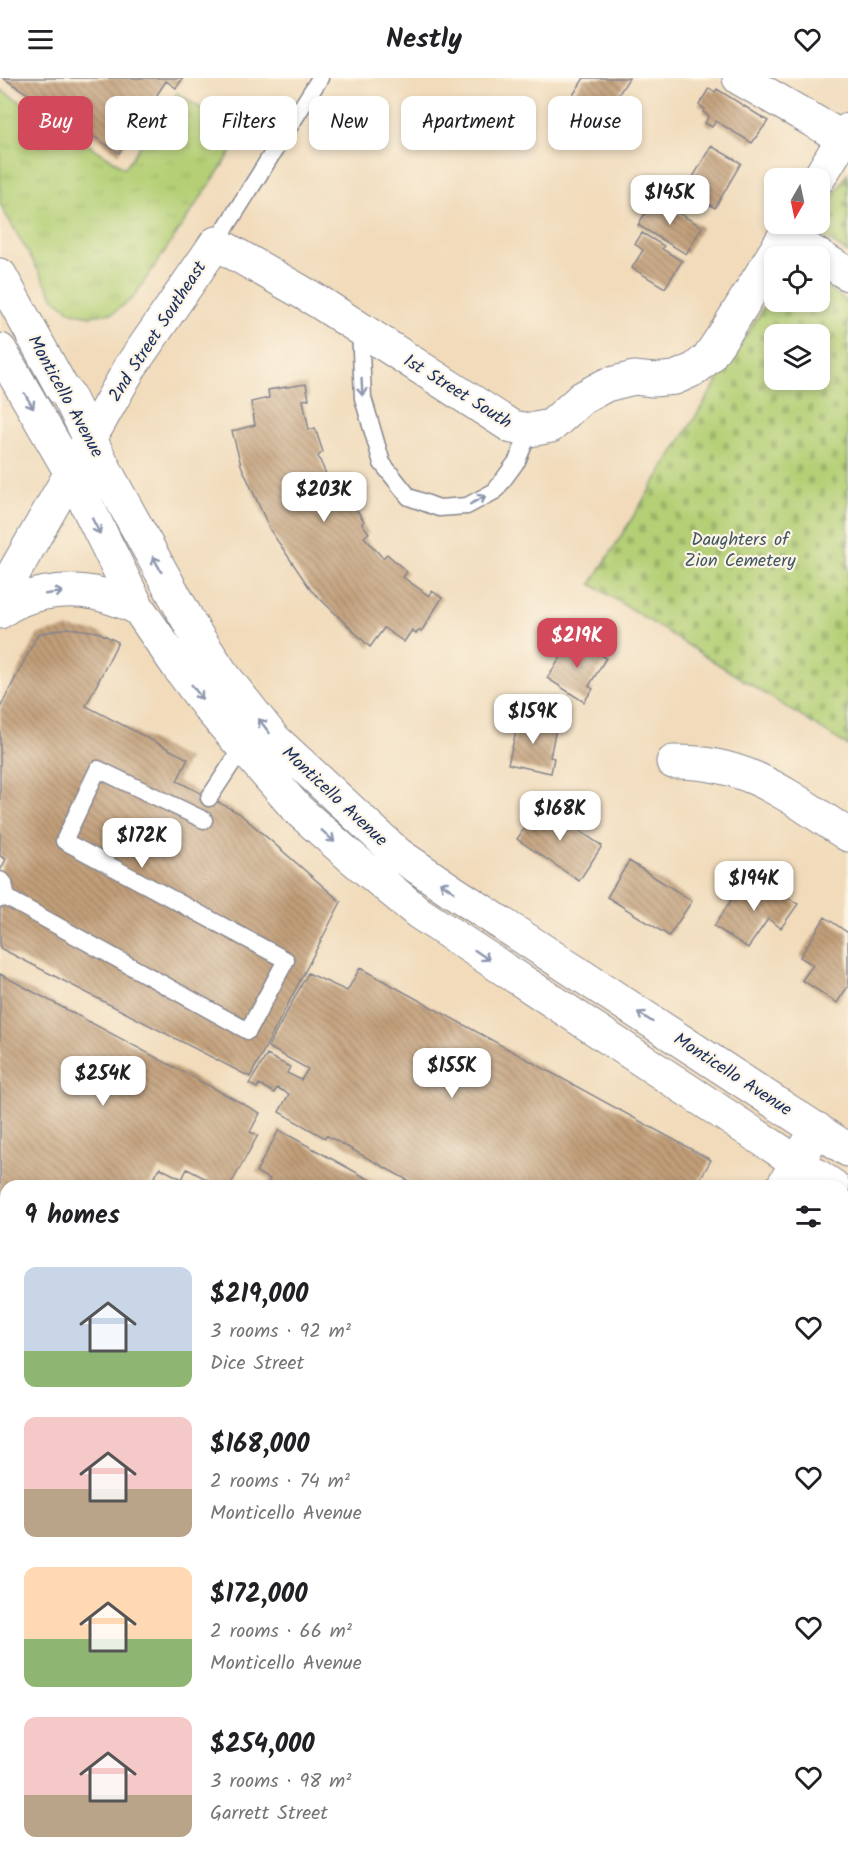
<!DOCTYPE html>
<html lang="en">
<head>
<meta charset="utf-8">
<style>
  :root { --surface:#fff; --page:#f2f2f2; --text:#202124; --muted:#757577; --accent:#d1495b }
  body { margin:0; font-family:Kalam,sans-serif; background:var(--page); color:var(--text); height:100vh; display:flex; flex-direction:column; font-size:22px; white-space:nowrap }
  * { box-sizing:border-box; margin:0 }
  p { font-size:20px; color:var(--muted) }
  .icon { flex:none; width:33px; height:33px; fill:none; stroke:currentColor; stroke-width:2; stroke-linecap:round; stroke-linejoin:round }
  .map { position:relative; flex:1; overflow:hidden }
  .drawer { position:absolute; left:0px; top:1102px; width:849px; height:686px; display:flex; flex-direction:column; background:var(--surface); border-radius:18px 18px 0 0; box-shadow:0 3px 9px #0003 }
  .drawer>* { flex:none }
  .banner { position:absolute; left:18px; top:18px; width:813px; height:54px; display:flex; gap:12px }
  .needle { width:39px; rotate:189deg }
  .buttons { position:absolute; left:764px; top:90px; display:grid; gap:12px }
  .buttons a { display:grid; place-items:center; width:66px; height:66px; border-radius:12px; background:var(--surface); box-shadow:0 3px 9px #0003; font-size:30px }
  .price { position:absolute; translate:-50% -51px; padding:0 14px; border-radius:12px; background:#fff; color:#222; font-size:20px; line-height:39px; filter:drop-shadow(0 2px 3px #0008) }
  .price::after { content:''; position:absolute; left:50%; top:36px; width:18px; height:14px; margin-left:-9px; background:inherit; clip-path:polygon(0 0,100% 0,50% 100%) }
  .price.current { background:var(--accent); color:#fff }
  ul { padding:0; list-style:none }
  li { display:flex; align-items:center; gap:18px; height:150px; padding:0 24px }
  li span { display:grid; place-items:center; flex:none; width:168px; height:120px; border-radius:12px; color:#555 }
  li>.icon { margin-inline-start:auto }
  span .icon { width:72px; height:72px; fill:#fffc; stroke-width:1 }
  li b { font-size:26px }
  h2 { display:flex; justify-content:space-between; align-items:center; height:72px; padding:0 24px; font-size:26px }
  .chip { padding:0 21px; border-radius:12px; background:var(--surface); box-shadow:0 3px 9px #0003; font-size:21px; line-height:54px }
  .chip.current { background:var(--accent); color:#fff }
  header { display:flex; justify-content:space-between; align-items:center; height:78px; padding:0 24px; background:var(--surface); font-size:27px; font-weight:700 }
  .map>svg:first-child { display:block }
</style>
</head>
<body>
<header><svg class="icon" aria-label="menu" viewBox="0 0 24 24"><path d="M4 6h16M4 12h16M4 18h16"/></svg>Nestly<svg class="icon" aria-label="heart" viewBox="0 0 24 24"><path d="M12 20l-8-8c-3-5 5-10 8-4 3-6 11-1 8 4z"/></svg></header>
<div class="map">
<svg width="848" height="1787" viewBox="0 0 848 1787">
  <defs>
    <pattern id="grass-tufts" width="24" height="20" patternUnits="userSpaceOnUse" patternTransform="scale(1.5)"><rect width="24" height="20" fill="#b4cf75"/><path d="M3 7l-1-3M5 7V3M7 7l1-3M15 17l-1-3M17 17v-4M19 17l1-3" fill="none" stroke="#9ab268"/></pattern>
    <pattern id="cemetery-stones" width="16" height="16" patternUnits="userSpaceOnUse" patternTransform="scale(1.5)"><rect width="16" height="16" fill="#b4cf75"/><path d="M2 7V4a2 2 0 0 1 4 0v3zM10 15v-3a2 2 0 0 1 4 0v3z" fill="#9ab268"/></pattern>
    <pattern id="building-back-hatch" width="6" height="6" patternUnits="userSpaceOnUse" patternTransform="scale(1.5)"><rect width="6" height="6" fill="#c29f79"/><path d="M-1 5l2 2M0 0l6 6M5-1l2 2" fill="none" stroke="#9d8266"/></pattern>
  </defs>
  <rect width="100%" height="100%" fill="#fcf5e5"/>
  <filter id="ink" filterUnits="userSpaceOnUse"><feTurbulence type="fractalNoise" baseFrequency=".0167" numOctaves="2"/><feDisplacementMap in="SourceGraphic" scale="12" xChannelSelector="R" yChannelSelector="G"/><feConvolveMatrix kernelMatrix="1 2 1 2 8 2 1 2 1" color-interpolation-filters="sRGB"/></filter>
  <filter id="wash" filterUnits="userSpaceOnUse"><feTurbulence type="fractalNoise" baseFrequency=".008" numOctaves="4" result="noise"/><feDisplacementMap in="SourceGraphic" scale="24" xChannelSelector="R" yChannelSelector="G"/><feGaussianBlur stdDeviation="1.35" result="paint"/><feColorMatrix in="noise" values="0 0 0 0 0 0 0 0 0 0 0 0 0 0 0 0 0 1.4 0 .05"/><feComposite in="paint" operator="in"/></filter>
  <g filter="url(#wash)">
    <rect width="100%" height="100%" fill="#f1dbbb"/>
    <path fill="url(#grass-tufts)" stroke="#687f6a" stroke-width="1.5" d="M 0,11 L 125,90 L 177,15 L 243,57 L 133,220 L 113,235 L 90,238 L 72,234 L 54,220 L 0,126 Z"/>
    <path fill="url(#cemetery-stones)" stroke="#687f6a" stroke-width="1.5" fill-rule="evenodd" d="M 848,95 L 848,175 L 812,152 L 816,146 L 819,146 L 819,140 Z
      M 819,204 L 848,224 L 848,668 L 591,506 L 774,213 L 774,224 L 819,224 ZM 774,256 L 819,256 L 819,302 L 774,302 Z"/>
    <g id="blocks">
      <path fill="url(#building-back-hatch)" d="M 3,0 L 183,0 L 176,10 L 166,3 L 119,75 Z
        M 584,0 L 629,0 L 597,51 L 586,48 L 587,46 L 580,44 L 581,41 L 564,31 Z
        M 709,10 L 715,14 L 717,11 L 768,43 L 752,65 L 716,43 L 712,49 L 705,45 L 709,38 L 703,34 L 705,31 L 699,27 Z
        M 711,68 L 741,85 L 715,130 L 685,113 Z
        M 654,120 L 702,149 L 686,176 L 638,147 Z
        M 642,155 L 664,168 L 662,171 L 682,183 L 665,210 L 632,190 L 643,172 L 635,166 Z
        M 306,306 L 309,321 L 303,322 L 309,352 L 315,350 L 323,374 L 318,378 L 330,405 L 335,402 L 340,413 L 343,411 L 364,443 L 362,446 L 369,455 L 364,459 L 383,480 L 387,476 L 407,494 L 403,499 L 429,518 L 432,513 L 442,520 L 421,554 L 419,552 L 416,556 L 412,552 L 404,564 L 384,550 L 370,569 L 311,512 L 270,452 L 241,387 L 232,353 L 255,347 L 251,324 L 269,320 L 268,312 Z
        M 68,550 L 98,554 L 118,564 L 86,628 L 188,681 L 177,703 L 239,735 L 341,824 L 250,999 L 0,870 L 0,793 L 6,781 L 0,778 L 0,630 L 38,556 Z
        M 574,559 L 606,580 L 589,608 L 593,611 L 584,624 L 547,600 Z
        M 520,638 L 557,646 L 550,679 L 554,680 L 551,695 L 508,686 Z
        M 541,726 L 602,768 L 579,803 L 517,761 Z
        M 629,783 L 692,823 L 669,858 L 607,819 Z
        M 746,800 L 759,808 L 762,803 L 798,826 L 781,850 L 768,841 L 748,870 L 714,848 Z
        M 825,839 L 848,855 L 848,908 L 837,925 L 802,902 L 813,887 L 800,879 Z
        M 360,890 L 711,1082 L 696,1108 L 418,1108 L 326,1057 L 325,1060 L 279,1034 L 289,1016 L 277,1010 L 274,1015 L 259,1006 L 257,1010 L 249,1006 L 267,977 L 290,989 L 287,995 L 301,1002 L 308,991 L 268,969 L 308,895 L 347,913 Z
        M 0,896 L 260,1035 L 250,1054 L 258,1057 L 230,1108 L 220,1108 L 187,1091 L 182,1101 L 160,1090 L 148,1108 L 6,1108 L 6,1158 L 0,1154 Z
        M 279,1052 L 381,1108 L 266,1108 L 270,1101 L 256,1094 Z
        M 843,1176 L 848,1180 L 848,1335 L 843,1332 Z
        M 0,1459 L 6,1460 L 6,1602 L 0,1598 Z
        M 96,1782 L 126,1782 L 123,1787 L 98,1787 L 94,1785 Z
        M 136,1782 L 179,1782 L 177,1787 L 144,1787 Z
        M 370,1782 L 435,1782 L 432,1787 L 367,1787 Z"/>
    </g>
  </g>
  <g filter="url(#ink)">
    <use href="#blocks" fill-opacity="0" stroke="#86858c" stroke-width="1.5"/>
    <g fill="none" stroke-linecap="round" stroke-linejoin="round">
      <defs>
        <path id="service" d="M 216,165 L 320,0
          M 360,250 L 363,320 L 382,385 L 409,419 L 439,430 L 467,428 L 495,413 L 517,383 L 530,352
          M 209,720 L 242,670
          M 0,802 L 4,805 L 7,820
          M 0,821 L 7,820 L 248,953 L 286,882 L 64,763 L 98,691 L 204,742
          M 843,1369 L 848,1372
          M 843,1405 L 848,1396
          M 843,1579 L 848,1571"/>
        <path id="minor" d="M 739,0 L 843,60
          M 819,100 L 848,52
          M 785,157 L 848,196
          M 78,382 L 131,288 L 216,165 L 319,224 L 512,349 L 530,352 L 551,348 L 582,320 L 606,307 L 634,300 L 653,302 L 675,300 L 695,291 L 708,280 L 727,252 L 792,146
          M 0,534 C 24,515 64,509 94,515 C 109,518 124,524 138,530
          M 673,684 C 748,683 788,718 848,757
          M 783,1108 L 817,1051
          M 0,1211 L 6,1215
          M 0,1629 L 6,1633
          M 843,1646 L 848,1649
          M 250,1782 L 258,1787
          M 39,1787 L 42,1782"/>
        <path id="tertiary" d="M 0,519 L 71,395"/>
        <path id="secondary" d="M 0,197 L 63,312 L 67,315 L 108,397 L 195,555 L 221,594 L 273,660 L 398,776 L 452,813 L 848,1072
          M 0,272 L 71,395 L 138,530 L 177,587 L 210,631 L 297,731 L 350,778 L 419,835 L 833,1108"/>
      </defs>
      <use href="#service" stroke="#86858c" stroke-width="19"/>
      <use href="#minor" stroke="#86858c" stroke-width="35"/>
      <use href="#tertiary" stroke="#86858c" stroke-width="35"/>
      <use href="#secondary" stroke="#86858c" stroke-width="35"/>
      <use href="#service" stroke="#fff" stroke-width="16"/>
      <use href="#minor" stroke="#fff" stroke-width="33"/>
      <use href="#tertiary" stroke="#fff" stroke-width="33"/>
      <use href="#secondary" stroke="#fff" stroke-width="33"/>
      <defs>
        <path id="rail" d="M 0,1408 L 6,1410
          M 0,1426 L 6,1428
          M 843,1699 L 848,1701
          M 843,1723 L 848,1726"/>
      </defs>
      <use href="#rail" stroke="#1b2f5e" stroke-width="7"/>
      <use href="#rail" stroke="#fcf5e5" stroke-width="4.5" stroke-dasharray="14" stroke-linecap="butt"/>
    </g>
    <defs><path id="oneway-shaft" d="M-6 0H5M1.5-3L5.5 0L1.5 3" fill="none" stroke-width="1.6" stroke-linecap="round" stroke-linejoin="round" transform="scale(1.5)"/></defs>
    <g stroke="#8d97ae">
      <use href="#oneway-shaft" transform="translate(362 309) rotate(87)"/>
      <use href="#oneway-shaft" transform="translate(29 323) rotate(60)"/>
      <use href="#oneway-shaft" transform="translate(478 422) rotate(-28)"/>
      <use href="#oneway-shaft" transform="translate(96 448) rotate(63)"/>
      <use href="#oneway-shaft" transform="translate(157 486) rotate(-119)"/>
      <use href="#oneway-shaft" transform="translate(54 515) rotate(-8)"/>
      <use href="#oneway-shaft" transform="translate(197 614) rotate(53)"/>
      <use href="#oneway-shaft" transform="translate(264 648) rotate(-128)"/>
      <use href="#oneway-shaft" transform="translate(328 758) rotate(42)"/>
      <use href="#oneway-shaft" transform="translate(447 809) rotate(-145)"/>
      <use href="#oneway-shaft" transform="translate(482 877) rotate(34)"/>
      <use href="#oneway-shaft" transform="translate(645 939) rotate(-147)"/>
    </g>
  </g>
  <g text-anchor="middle" stroke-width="4.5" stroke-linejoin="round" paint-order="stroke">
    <g font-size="18" fill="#1b2f5e" stroke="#fcf5e5">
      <text transform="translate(157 253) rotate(-57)" y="6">2nd Street Southeast</text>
      <text transform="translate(458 313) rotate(32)" y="6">1st Street South</text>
      <text transform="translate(66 318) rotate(61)" y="6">Monticello Avenue</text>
      <text transform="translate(335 718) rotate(43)" y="6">Monticello Avenue</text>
      <text transform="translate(733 996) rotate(33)" y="6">Monticello Avenue</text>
    </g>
    <g font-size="18" fill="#415764" stroke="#fcf5e5">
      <text x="740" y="467">Daughters of<tspan x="740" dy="21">Zion Cemetery</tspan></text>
    </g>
  </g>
</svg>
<div class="buttons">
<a><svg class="needle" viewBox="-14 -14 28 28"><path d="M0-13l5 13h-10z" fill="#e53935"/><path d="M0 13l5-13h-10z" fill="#757577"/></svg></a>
<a><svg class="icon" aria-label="locate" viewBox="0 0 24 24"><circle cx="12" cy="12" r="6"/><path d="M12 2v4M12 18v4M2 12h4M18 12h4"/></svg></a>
<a><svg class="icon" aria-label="layers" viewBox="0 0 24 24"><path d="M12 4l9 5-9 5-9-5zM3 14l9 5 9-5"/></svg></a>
</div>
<b class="price" style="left:670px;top:148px">$145K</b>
<b class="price" style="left:324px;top:445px">$203K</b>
<b class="price current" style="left:577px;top:591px">$219K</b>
<b class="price" style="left:533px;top:667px">$159K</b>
<b class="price" style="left:560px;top:764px">$168K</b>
<b class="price" style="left:142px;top:791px">$172K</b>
<b class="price" style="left:754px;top:834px">$194K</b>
<b class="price" style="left:452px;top:1021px">$155K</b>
<b class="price" style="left:103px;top:1029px">$254K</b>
<div class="banner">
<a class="chip current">Buy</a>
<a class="chip">Rent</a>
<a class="chip">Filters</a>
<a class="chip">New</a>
<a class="chip">Apartment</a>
<a class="chip">House</a>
</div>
<section class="drawer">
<h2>9 homes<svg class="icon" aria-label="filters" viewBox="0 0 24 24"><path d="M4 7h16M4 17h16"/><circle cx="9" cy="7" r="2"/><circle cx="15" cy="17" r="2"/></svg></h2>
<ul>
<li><span style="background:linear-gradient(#c9d6e8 70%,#8fb573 0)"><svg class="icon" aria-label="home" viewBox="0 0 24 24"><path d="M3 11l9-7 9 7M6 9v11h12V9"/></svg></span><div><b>$219,000</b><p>3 rooms · 92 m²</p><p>Dice Street</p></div><svg class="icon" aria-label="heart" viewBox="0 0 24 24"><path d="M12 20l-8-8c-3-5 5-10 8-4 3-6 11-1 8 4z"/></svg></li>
<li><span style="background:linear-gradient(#f6c9c9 60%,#b9a48a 0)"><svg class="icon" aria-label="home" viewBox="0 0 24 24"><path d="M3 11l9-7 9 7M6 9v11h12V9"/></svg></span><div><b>$168,000</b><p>2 rooms · 74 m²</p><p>Monticello Avenue</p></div><svg class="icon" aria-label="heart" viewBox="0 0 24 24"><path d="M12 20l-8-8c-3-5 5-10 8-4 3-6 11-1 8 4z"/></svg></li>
<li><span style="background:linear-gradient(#ffd9b3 60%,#8fb573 0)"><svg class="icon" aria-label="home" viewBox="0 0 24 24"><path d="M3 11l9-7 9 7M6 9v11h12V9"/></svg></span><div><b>$172,000</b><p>2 rooms · 66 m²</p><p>Monticello Avenue</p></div><svg class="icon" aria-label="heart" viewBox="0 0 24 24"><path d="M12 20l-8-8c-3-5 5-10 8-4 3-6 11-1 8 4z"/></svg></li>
<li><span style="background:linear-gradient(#f6c9c9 65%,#b9a48a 0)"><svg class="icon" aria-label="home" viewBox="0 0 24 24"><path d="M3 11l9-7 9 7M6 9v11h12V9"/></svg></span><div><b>$254,000</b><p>3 rooms · 98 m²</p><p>Garrett Street</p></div><svg class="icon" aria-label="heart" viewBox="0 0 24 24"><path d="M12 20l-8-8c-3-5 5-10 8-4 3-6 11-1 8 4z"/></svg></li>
</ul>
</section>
</div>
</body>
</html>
